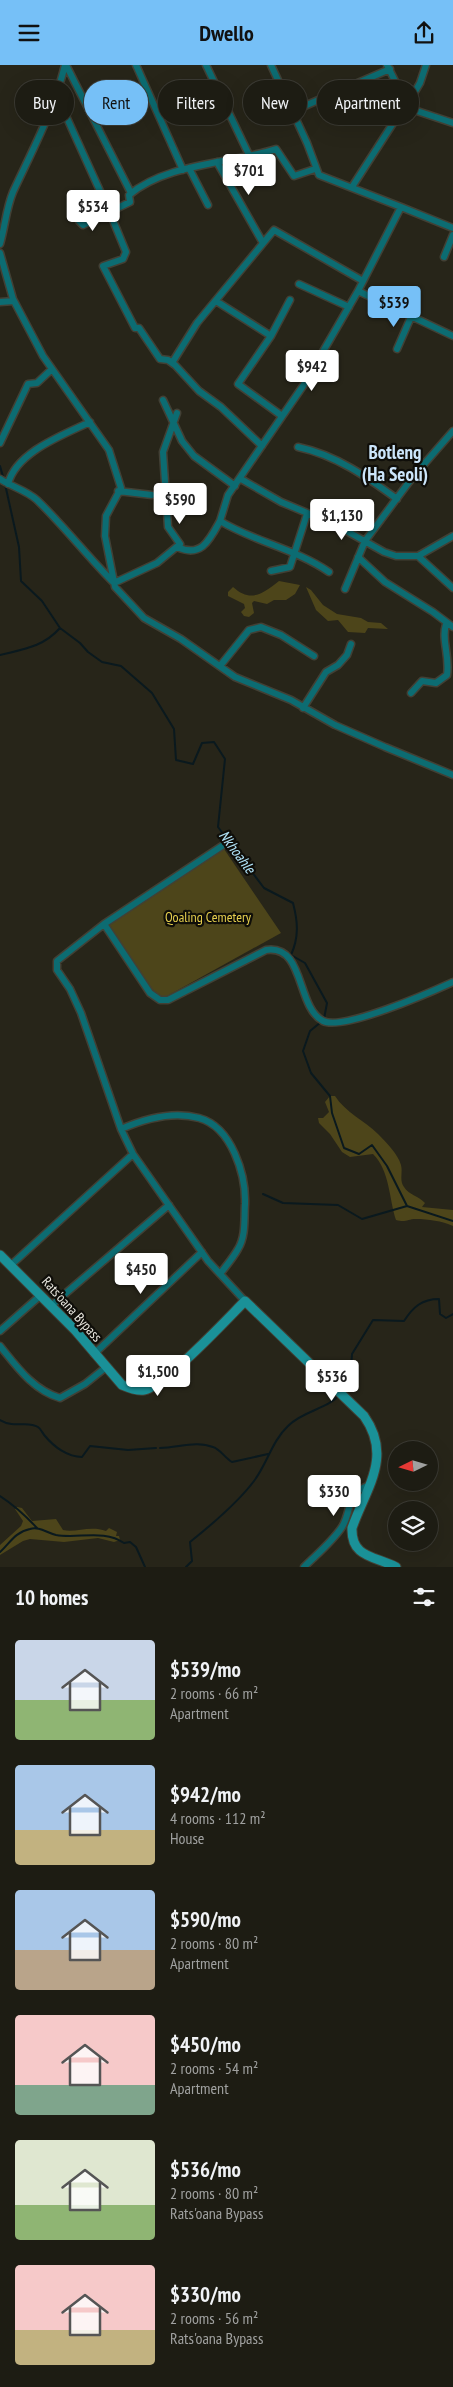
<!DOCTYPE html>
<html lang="en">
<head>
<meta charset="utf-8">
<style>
  :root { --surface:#1d1c13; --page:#2a2921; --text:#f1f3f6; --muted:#a0a1a0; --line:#3b3a33; --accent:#76c0f7 }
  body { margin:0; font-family:"PT Sans Narrow",sans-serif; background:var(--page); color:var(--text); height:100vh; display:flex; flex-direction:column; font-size:19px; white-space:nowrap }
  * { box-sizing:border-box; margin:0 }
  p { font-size:16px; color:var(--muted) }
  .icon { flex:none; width:28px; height:28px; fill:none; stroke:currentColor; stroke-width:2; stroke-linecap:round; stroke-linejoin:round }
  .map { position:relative; height:1502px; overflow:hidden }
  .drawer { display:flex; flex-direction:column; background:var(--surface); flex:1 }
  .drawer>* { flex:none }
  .top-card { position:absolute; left:15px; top:15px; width:424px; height:45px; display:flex; gap:10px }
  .needle { width:32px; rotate:265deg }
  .controls { position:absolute; left:388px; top:1376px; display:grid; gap:10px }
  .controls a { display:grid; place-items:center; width:50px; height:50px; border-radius:50%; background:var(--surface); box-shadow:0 5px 20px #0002,0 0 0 1px var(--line); font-size:25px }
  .price { position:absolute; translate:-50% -42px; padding:0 11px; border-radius:5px; background:#fff; color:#222; font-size:16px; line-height:32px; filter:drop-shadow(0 1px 2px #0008) }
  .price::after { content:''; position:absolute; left:50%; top:30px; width:15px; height:11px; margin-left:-8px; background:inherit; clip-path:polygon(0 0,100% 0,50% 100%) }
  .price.on { background:var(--accent); color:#111 }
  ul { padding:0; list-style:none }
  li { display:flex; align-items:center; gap:15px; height:125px; padding:0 15px }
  li span { display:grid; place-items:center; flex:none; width:140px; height:100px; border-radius:5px; color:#555 }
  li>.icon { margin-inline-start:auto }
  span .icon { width:60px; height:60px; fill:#fffc; stroke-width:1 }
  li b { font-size:21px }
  h2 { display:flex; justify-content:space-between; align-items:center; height:60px; padding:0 15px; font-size:21px }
  .chip { padding:0 18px; border-radius:22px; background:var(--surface); box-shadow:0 5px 20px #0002,0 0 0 1px var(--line); font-size:18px; line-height:45px }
  .chip.on { background:var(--accent); color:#111 }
  header { display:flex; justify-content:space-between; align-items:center; height:65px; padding:0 15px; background:var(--accent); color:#111; font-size:22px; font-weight:700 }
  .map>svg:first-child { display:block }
</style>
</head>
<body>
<header><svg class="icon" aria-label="menu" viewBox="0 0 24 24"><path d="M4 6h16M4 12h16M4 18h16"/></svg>Dwello<svg class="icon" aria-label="share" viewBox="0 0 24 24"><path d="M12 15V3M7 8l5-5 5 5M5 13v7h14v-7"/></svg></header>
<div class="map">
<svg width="453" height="1502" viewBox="0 0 453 1502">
  <rect width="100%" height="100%" fill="#272519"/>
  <path fill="#4d451a" d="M 279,516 L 300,520 L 295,529 L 286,535 L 274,535 L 267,539 L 254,536 L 252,538 L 254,548 L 249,552 L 244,551 L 241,547 L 245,543 L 244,539 L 228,531 L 228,527 L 233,522 C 251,538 262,529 279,516 Z
    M 306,522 L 311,525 L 323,540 L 337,549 L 361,553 L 368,557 L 381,558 L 388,564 L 368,563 L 365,568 L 348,567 L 338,555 L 328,556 L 316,545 Z
    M 224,784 L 281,868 L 160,935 L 150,928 L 104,859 Z
    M 330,1031 L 335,1031 C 345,1047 365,1056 378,1069 C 386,1077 398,1089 401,1100 C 403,1108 399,1115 404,1122 C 409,1130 419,1131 425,1138 L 422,1142 L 453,1145 L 453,1161 C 442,1156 428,1154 416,1154 C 407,1154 406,1158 396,1155 C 389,1134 390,1106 373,1089 L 350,1092 L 342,1087 L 330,1069 L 319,1058 L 318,1053 L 323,1053 L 329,1047 L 325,1037 Z
    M 17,1442 L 22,1443 L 32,1456 L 56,1454 L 63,1465 C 76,1468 90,1460 106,1466 L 109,1463 L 117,1467 L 116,1471 L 119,1471 L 120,1475 L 114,1477 L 98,1473 L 64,1477 L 30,1474 L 23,1476 L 0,1490 L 0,1480 L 21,1461 L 23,1456 L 15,1444 Z"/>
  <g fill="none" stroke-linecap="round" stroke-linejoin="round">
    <path stroke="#0a191e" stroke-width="2" d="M 0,401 L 4,415
      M 5,419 L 19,482 L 21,516 L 42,536 L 60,563 L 80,578 L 88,587 L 102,597 L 121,601 L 152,628 L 174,664 L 176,695 L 193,699 L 202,678 L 214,677 L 225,694 L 218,762 L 264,823 L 293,838 C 298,857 299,872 291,890 L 305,898 L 327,938 L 324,954
      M 0,590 C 24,584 43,582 60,563
      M 321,957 L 310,966 L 303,986 L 311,1008 L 330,1031 L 332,1048 L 344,1083 L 359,1089 L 372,1080 L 387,1101 L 407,1141 L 453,1156
      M 263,1129 L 283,1138 L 338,1140 L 362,1154 L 407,1141
      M 342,1327 L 350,1318 L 352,1289 L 373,1255 L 404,1256 C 413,1242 422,1234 439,1234 L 440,1249 L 446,1253 L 453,1249
      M 0,1355 C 15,1364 27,1355 38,1362 C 41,1364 43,1369 45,1371 C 54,1382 68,1392 82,1392 L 90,1381 L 128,1385 L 156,1383
      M 160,1383 C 178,1383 196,1375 213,1382 C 220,1384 225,1393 232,1397 L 268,1389
      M 0,1431 C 14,1440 25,1450 37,1463
      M 0,1487 C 10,1478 15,1467 30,1464 C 39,1461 47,1468 56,1470 C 78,1474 104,1464 124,1478 L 130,1477 L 136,1482 L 145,1502
      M 186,1502 L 192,1496 L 190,1477 C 210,1461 239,1436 254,1416 C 267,1399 272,1376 288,1361 C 302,1346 328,1344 339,1330"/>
    <defs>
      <path id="street" d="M 66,0 L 131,128
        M 136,0 L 183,105
        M 206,0 L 250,92
        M 271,0 L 307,78 L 319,110 L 401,142
        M 426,0 L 420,18 L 407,40 L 414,45 L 453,58
        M 57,31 L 110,148 L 126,187 L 123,194 L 103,201 L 135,263 L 139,263 L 160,294 L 168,295 L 175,300 L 199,326 L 221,342 L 262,381
        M 293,46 L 390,4
        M 217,97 L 263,178
        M 189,103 L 208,140
        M 352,122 L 399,49 L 407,40 L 387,0
        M 79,156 L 83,160 L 130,137 L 129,130 C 167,98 229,99 276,84 L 294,111 L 315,104
        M 453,163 L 401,142 L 358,226 L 453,271
        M 0,179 C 5,162 6,144 13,127 C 32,86 54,45 65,0
        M 0,188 L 13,234 L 43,291 L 109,385 L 121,423 L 106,451 L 105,471 L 115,522 L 144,553 L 181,574 L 235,612 L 291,635 L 335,660 L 385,682 L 453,710
        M 444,192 L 453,170
        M 299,219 L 349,242
        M 216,236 L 271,271 L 238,319 L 282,351
        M 0,237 L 14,236
        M 271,271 L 290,235
        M 397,284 L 411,252
        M 172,298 L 197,258 L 274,165 L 363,216
        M 163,335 L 182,376 L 194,391 L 235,421
        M 0,378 L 28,319 L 37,318 L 52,304
        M 298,382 C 336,390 367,412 397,434
        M 0,414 C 12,422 26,425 37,435 C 64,461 87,491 114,518 L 157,498 L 180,479 L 168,462 L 163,387 L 177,348
        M 241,414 L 281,437 L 336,460 L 384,487 L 396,491 L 418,491 L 453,523
        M 8,419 C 16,387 63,370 90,357
        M 118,426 L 152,430
        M 177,482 C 201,493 209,476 220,456
        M 418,491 L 453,471
        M 358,492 L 385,517 L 433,547 L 453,562
        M 271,506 L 290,502 L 307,449
        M 329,507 C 296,484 255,477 220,456 L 228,430 L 303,321 L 358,226
        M 345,524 L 365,476 L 412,413 L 453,366
        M 220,601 L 249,565 L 261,562 L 281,570 L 314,591
        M 411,628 L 422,616 L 436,618 L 447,610 C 450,590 441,575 446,559
        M 303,643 L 326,607 L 338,600 L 347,590 L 351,579
        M 222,781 L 104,859 L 57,896 L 57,905 L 70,924 L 81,948 L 121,1064 L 133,1089 L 208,1196 L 245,1236
        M 104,859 L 150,928 L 160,935 L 168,935 L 266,885 C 305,879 296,942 323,956 C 343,966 431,927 453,917
        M 121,1064 C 144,1054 174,1046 199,1053 C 232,1062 246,1110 245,1139 C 244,1154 246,1171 238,1184 C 233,1193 226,1201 220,1209
        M 11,1200 L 133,1089
        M 52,1240 L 169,1140
        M 0,1266 L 41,1230
        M 0,1281 C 17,1302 33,1325 60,1333 L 85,1319 L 105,1303
        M 94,1289 L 202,1187
        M 304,1502 C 316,1490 332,1477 342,1462 C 353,1444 344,1429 370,1420"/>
      <path id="secondary" d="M 0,1190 L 75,1265 L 122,1320 C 129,1323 137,1326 144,1325 C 165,1321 227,1254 245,1236 L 364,1351 C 393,1392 366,1423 352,1463 C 351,1493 375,1491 396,1502"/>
    </defs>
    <use href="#street" stroke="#424035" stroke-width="9"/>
    <use href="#secondary" stroke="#424035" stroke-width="11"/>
    <use href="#street" stroke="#0c6c72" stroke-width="6"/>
    <use href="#secondary" stroke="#1a9198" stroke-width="9"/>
  </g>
  <g text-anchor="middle" stroke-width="4.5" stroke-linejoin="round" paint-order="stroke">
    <g font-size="14" fill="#e6cf4e" stroke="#0f0e09">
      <text x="208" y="857">Qoaling Cemetery</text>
    </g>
    <g font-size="14" fill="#ebe9e1" stroke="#0f0e09">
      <text transform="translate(72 1244) rotate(48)" y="5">Rats'oana Bypass</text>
    </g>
    <g font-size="15" font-style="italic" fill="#b0e2f7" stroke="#0f0e09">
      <text transform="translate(237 787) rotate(53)" y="5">Nkhoahle</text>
    </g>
    <g font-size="19" font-weight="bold" fill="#cce6fb" stroke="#0f0e09">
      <text x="395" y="394">Botleng<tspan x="395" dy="22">(Ha Seoli)</tspan></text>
    </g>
  </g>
</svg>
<div class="controls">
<a><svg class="needle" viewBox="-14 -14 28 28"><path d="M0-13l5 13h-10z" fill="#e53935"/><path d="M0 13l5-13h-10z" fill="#a0a1a0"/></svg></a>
<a><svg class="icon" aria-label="layers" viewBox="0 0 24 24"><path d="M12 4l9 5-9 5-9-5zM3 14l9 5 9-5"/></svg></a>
</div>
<b class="price" style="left:249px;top:131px">$701</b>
<b class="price" style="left:93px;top:167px">$534</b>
<b class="price on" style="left:394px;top:263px">$539</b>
<b class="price" style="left:312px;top:327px">$942</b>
<b class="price" style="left:180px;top:460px">$590</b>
<b class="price" style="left:342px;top:476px">$1,130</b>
<b class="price" style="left:141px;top:1230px">$450</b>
<b class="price" style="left:158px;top:1332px">$1,500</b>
<b class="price" style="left:332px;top:1337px">$536</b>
<b class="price" style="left:334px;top:1452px">$330</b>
<div class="top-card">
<a class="chip">Buy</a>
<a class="chip on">Rent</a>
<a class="chip">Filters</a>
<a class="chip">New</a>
<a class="chip">Apartment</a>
</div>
</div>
<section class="drawer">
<h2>10 homes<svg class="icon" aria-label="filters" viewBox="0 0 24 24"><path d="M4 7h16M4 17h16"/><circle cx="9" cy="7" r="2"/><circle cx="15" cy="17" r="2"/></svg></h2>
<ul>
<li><span style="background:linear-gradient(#c9d6e8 60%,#8fb573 0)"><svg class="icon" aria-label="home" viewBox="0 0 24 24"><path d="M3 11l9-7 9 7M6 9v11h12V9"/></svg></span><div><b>$539/mo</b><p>2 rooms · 66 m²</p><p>Apartment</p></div></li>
<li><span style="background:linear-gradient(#a9c7e8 65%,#c2b280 0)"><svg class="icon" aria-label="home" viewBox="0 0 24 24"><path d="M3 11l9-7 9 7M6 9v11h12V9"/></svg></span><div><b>$942/mo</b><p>4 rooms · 112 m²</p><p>House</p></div></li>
<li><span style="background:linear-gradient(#a9c7e8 60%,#b9a48a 0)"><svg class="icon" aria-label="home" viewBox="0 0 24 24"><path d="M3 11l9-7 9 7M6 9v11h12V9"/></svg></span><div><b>$590/mo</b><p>2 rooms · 80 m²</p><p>Apartment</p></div></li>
<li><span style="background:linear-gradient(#f6c9c9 70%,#7fa58c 0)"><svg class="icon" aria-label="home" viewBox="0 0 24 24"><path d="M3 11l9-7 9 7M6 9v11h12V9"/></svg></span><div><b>$450/mo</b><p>2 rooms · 54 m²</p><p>Apartment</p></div></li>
<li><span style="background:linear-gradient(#dfe7d0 65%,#8fb573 0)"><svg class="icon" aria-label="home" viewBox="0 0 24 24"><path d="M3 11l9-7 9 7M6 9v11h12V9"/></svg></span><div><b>$536/mo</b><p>2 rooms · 80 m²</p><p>Rats'oana Bypass</p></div></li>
<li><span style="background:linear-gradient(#f6c9c9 65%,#c2b280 0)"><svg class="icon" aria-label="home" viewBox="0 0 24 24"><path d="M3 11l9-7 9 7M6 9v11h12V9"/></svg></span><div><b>$330/mo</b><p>2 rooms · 56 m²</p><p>Rats'oana Bypass</p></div></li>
</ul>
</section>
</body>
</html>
